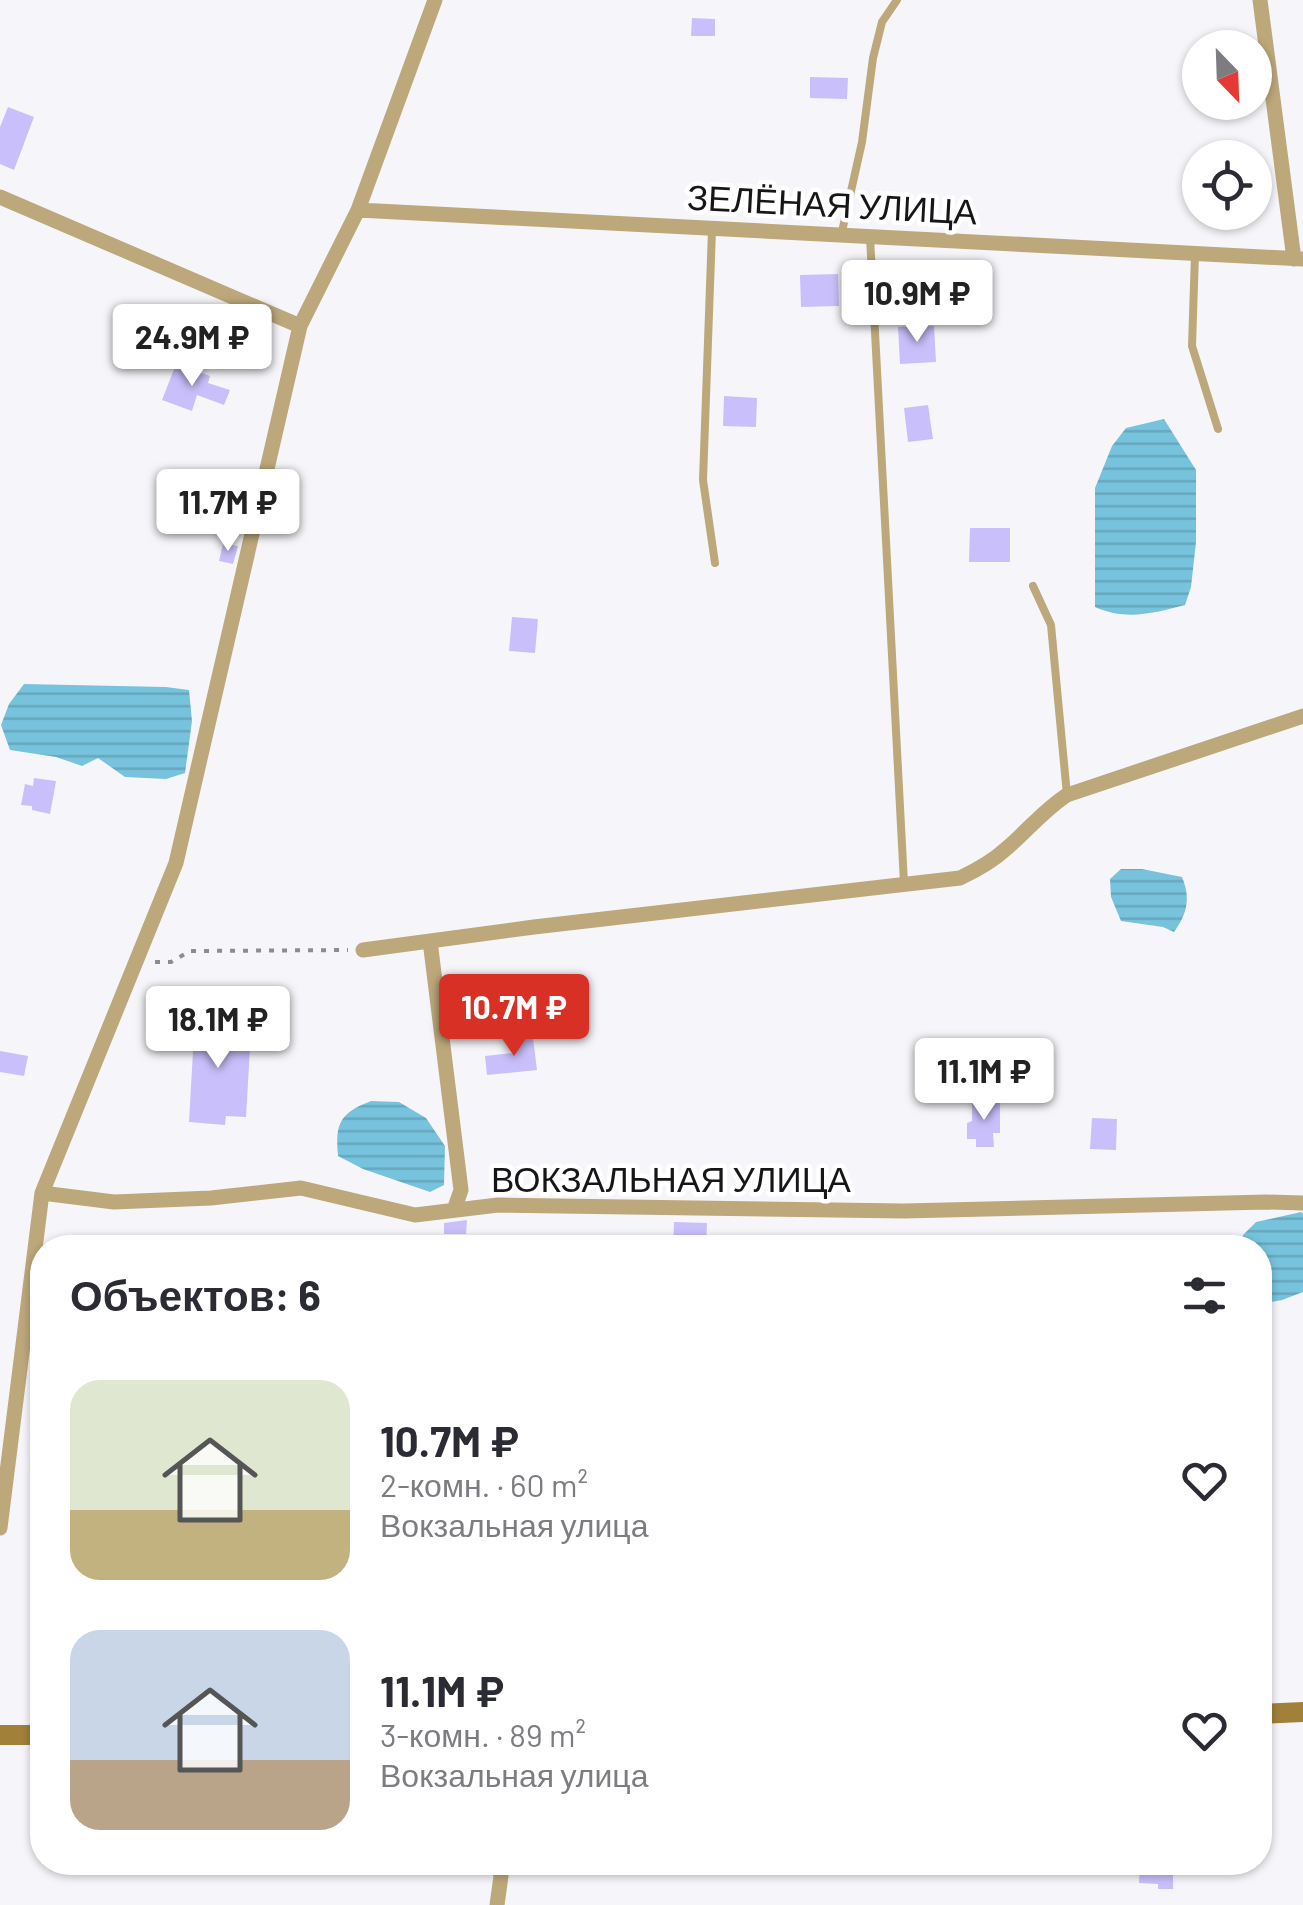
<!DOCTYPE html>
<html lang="ru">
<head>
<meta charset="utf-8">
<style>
  :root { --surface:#fff; --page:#f2f2f3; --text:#2b2b33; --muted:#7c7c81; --accent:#d93025 }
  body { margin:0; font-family:Barlow,sans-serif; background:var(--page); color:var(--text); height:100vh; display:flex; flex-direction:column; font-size:38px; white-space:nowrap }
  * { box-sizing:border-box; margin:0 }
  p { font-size:32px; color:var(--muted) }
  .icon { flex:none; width:55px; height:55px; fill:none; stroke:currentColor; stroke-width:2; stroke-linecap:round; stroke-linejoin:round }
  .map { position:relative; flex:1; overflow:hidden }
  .side { position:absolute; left:30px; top:1235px; width:1242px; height:640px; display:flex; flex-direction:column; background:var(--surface); border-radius:40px; box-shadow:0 2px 8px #0004 }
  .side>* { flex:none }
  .needle { width:65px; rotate:157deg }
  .tools { position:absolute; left:1182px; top:30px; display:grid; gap:20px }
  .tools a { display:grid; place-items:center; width:90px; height:90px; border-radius:50%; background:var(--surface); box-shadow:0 2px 8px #0004; font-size:50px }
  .price { position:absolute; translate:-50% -85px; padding:0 22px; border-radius:10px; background:#fff; color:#222; font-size:32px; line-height:65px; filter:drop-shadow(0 2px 5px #0008) }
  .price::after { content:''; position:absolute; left:50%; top:60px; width:30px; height:22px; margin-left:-15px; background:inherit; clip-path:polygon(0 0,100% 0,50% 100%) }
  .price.active { background:var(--accent); color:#fff }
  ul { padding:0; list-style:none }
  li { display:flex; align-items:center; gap:30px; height:250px; padding:0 40px }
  li span { display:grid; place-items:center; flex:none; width:280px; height:200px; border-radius:30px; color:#555 }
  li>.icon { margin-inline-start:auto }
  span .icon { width:120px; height:120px; fill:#fffc; stroke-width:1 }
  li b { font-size:42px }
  h2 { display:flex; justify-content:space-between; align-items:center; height:120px; padding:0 40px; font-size:42px }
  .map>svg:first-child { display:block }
</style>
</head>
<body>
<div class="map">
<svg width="1303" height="1905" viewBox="0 0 1303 1905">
  <defs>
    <pattern id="water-rules" width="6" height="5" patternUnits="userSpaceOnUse" patternTransform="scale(2.5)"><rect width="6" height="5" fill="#77c3dd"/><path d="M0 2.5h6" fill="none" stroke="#66a7bd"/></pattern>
  </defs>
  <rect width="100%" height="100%" fill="#f6f6fa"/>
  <path fill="url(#water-rules)" d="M 1164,419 L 1196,470 L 1196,542 L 1191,587 L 1185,605 C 1154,613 1126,621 1095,607 L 1095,488 L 1112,446 L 1126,428 Z
    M 24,684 L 166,687 L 189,690 L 192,721 L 185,773 L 166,779 L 125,777 L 98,758 L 82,766 L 56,757 L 10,750 L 1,725 L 9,704 Z
    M 1121,869 L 1142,869 L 1182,877 C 1191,898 1187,914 1174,932 L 1163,927 L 1121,921 L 1111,897 L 1110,879 Z
    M 371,1101 L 399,1102 L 426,1118 L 445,1146 L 444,1185 L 430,1192 L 363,1169 L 338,1156 C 335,1123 340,1113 371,1101 Z
    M 1301,1212 L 1303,1214 L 1303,1292 L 1282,1300 L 1260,1304 L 1260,1248 L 1242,1247 L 1243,1235 L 1256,1222 Z"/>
  <path fill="#c9bffb" d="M 692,18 L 715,19 L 715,36 L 691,36 Z
    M 810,77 L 848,78 L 847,99 L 810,98 Z
    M 8,107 L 34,117 L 14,170 L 0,164 L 0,127 Z
    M 838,274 L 839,306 L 801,307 L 800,275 Z
    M 207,310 L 248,326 L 238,350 L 198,334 Z
    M 934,326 L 936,362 L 900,364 L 898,327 Z
    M 176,364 L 210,376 L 208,383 L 230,390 L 224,405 L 197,395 L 192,411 L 162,400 Z
    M 724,396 L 757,398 L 756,427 L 723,426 Z
    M 928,405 L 933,439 L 908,442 L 904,408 Z
    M 970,528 L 1010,528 L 1010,562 L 969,562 Z
    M 223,544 L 238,546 L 233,564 L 219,561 Z
    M 512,617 L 538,619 L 535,653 L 509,651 Z
    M 34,778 L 56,781 L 50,814 L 32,810 L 32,806 L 21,805 L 25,784 L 33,786 Z
    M 193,1012 L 220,1012 L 220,1030 L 251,1031 L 246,1117 L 226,1116 L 225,1125 L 189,1122 L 193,1051 Z
    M 533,1038 L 537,1070 L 487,1075 L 485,1056 L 513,1053 L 512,1041 Z
    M 0,1051 L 28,1056 L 24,1076 L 0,1072 Z
    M 1000,1101 L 1000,1133 L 993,1133 L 994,1147 L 976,1147 L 976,1139 L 967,1139 L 967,1123 L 972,1121 L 972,1102 Z
    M 1092,1118 L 1117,1119 L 1116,1150 L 1090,1149 Z
    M 467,1220 L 466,1234 L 444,1234 L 444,1223 Z
    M 674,1222 L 707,1223 L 706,1246 L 673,1248 Z
    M 1140,1862 L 1173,1862 L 1173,1889 L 1158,1889 L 1158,1884 L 1139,1883 Z"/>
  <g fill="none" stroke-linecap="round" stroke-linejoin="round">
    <path stroke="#8c8c8f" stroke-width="4" stroke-dasharray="5 8" stroke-linecap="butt" d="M 155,962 L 171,962 L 190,951 L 348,950"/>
    <path stroke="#bda87b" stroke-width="8" d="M 712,230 L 703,480 L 715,563
      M 841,236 L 862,142 L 873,58 L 882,22 L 897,0
      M 870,237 L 904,883
      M 1195,254 L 1192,346 L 1218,429
      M 1033,586 L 1051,625 L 1067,795"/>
    <path stroke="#bda87b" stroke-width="15" d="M 1260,0 L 1294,259
      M 0,197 L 300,326
      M 358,210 L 1303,259
      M 430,941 L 461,1190 L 454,1210
      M 363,950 L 534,927 L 960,878 C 977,870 993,861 1007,848 C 1028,830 1044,810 1067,795 L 1303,716
      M 42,1193 L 114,1202 L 211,1198 L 301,1188 L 415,1215 L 498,1205 L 904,1211 L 1266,1202 L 1303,1203
      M 0,1528 L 42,1193 L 176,863 L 300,326 L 358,210 L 435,0
      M 497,1862 L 501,1876 L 497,1905"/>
    <path stroke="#a18039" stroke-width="20" d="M 1260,1714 L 1303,1712
      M 0,1735 L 42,1735"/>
  </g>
  <g text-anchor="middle" stroke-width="9" stroke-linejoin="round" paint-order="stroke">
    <g font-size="35" fill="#161517" stroke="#fff">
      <text transform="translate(832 205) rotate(3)" y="12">ЗЕЛЁНАЯ УЛИЦА</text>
      <text x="671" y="1192">ВОКЗАЛЬНАЯ УЛИЦА</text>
    </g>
  </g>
</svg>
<div class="tools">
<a><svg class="needle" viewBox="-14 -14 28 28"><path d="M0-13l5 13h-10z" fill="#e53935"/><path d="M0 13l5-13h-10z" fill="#7c7c81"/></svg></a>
<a><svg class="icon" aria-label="locate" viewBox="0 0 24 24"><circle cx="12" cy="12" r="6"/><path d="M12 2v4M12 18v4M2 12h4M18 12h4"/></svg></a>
</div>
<b class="price" style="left:917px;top:345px">10.9M ₽</b>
<b class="price" style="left:192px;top:389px">24.9M ₽</b>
<b class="price" style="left:228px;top:554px">11.7M ₽</b>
<b class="price active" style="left:514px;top:1059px">10.7M ₽</b>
<b class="price" style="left:218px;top:1071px">18.1M ₽</b>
<b class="price" style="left:984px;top:1123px">11.1M ₽</b>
<section class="side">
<h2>Объектов: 6<svg class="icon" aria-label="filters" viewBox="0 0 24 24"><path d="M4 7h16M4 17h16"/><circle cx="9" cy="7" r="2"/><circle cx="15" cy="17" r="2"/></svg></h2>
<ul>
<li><span style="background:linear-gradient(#dfe7d0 65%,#c2b280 0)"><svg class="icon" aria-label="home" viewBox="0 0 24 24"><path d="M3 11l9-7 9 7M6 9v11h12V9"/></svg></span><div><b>10.7M ₽</b><p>2-комн. · 60 m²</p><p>Вокзальная улица</p></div><svg class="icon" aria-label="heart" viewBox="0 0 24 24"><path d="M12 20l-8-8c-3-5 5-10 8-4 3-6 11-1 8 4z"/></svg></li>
<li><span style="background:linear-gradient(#c9d6e8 65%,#b9a48a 0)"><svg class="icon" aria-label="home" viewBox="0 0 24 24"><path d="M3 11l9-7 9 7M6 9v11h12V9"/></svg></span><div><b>11.1M ₽</b><p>3-комн. · 89 m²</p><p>Вокзальная улица</p></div><svg class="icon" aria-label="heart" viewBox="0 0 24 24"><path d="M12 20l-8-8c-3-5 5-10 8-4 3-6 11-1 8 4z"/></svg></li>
</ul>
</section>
</div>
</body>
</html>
